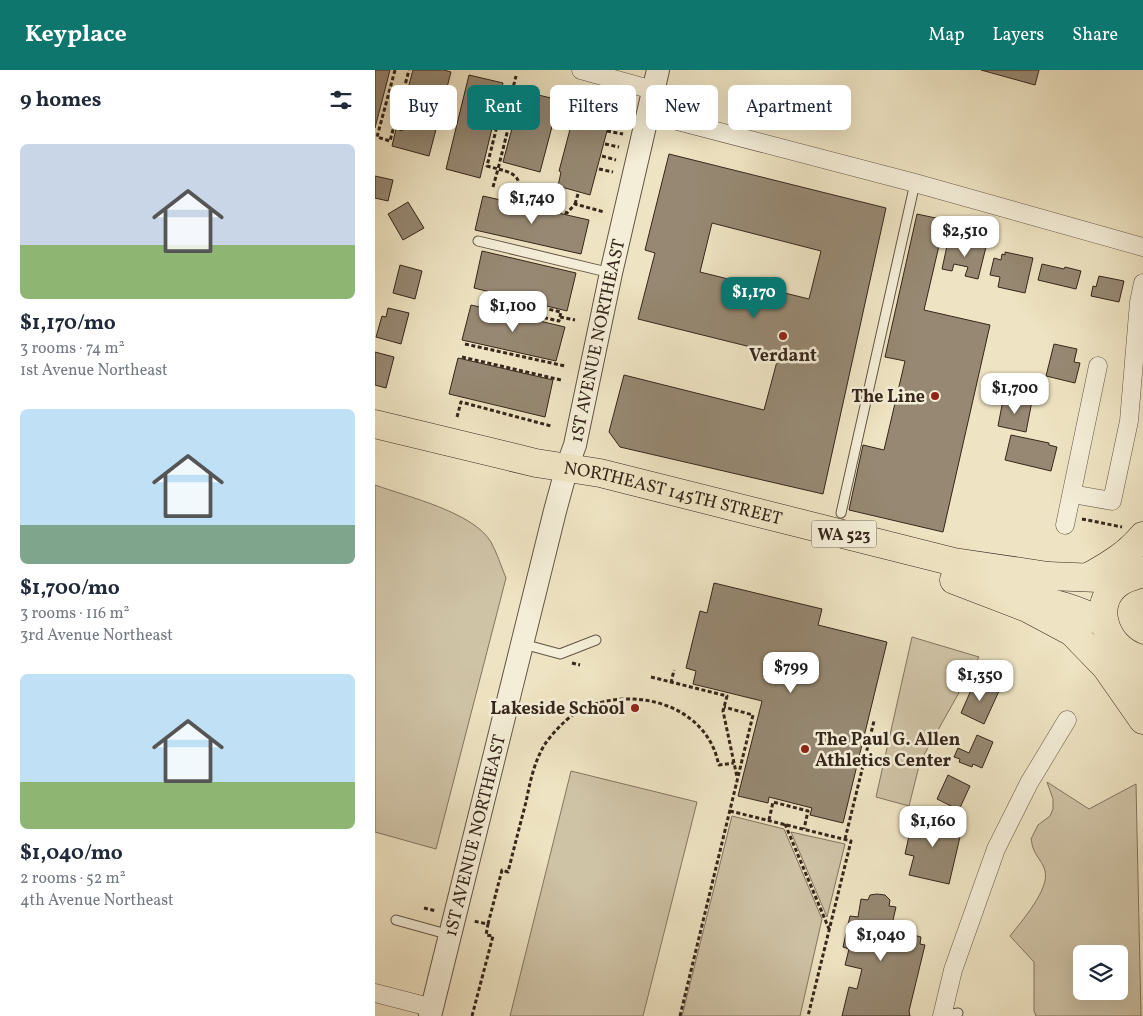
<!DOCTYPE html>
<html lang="en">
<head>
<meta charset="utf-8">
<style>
  :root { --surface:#fff; --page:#f2f2f3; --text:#1f2937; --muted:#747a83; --accent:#0f766e }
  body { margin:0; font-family:Vollkorn,serif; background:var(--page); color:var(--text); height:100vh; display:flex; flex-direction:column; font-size:19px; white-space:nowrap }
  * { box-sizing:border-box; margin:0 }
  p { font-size:16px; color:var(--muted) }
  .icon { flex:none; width:28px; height:28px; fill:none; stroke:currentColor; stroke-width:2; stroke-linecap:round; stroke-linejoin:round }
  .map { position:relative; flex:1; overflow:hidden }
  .drawer { display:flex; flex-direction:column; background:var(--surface); width:375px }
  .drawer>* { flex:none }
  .guide { position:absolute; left:15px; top:15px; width:475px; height:45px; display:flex; gap:10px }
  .fabs { position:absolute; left:698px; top:875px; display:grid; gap:10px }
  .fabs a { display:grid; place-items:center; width:55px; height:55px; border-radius:8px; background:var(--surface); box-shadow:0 5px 20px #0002; font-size:25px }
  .price { position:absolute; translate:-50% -42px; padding:0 11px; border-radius:10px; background:#fff; color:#222; font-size:16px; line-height:32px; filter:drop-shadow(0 1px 2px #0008) }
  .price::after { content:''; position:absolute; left:50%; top:30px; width:15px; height:11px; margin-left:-8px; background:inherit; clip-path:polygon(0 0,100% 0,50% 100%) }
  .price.current { background:var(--accent); color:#fff }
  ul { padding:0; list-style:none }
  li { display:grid; align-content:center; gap:10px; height:265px; padding:0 20px }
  li span { display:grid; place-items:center; height:155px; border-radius:8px; color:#555 }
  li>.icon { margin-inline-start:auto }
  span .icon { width:90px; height:90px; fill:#fffc; stroke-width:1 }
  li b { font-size:21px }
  h2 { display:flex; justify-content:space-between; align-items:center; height:60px; padding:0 20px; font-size:21px }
  .tag { padding:0 18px; border-radius:8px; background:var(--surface); box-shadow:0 5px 20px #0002; font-size:18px; line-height:45px }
  .tag.current { background:var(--accent); color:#fff }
  header { display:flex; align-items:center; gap:30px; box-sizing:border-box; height:70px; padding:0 25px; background:var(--accent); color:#fff }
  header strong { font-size:24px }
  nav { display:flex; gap:28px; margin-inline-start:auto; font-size:18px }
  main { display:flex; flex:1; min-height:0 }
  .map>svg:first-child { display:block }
</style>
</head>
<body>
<header>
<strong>Keyplace</strong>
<nav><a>Map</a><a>Layers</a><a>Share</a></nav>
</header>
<main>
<section class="drawer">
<h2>9 homes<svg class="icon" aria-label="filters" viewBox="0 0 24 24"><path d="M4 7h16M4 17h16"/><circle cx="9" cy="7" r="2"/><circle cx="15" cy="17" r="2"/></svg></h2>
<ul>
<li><span style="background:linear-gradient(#c9d6e8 65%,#8fb573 0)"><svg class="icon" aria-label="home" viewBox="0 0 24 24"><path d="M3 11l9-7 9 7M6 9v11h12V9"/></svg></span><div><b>$1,170/mo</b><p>3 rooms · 74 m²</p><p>1st Avenue Northeast</p></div></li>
<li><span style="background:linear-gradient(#bfe0f5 75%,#7fa58c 0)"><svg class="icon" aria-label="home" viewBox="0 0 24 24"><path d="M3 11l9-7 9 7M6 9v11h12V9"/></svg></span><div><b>$1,700/mo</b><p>3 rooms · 116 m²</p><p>3rd Avenue Northeast</p></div></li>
<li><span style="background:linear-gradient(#bfe0f5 70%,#8fb573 0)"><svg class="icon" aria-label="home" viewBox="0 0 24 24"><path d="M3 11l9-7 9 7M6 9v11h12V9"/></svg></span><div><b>$1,040/mo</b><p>2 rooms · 52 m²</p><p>4th Avenue Northeast</p></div></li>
</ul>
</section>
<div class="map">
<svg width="768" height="946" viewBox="0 0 768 946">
  <rect width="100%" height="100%" fill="#eee3c2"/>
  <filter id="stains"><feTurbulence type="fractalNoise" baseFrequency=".004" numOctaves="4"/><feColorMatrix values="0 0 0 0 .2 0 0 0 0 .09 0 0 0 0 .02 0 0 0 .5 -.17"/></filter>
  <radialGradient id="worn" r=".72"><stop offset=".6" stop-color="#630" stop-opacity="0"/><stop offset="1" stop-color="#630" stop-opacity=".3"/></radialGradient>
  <path fill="#cfc3a6" stroke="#827460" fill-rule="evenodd" d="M 0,415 C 33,427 98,442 116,472 C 122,483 126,496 131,508 L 61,779 L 0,762 Z
    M 537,567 L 604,587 L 545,692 L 534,736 L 501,727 Z
    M 196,701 L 322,732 L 268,946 L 135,946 Z
    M 672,712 L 714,739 L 761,714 L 766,946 L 661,946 L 659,941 L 659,892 L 635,866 C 646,852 675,819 670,801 C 668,792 662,788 659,780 C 657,777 657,772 656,769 L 663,755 L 675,746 L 678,739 L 678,729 ZM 706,884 L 744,884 L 744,921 L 706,921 Z
    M 357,746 L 409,759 L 447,849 L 425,946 L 307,946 Z
    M 416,762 L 470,774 L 452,847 Z"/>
  <path fill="#968872" stroke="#36261b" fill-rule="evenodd" d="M 0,0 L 15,0 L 0,58 Z
    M 38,0 L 69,0 L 76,2 L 54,86 L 17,76 L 21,59 L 27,61 L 36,27 L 31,26 Z
    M 606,0 L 664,0 L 660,15 Z
    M 94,5 L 128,13 L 105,108 L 71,99 Z
    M 147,21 L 184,30 L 165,102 L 128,92 Z
    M 202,33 L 237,42 L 215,125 L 183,116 L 186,102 L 184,101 Z
    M 294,84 L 511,138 L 448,424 L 245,377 L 234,362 L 249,305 L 389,340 L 404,284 L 263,249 L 280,183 L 270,180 ZM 337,153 L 446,181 L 434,229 L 325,202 Z
    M 0,106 L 18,110 L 13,131 L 0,128 Z
    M 108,126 L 214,150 L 206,184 L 100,160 Z
    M 33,132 L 49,158 L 28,170 L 13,144 Z
    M 542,144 L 570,150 L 549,240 L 615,255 L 568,462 L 474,440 L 488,375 L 509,380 L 530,291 L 510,287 Z
    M 583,170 L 611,177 L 603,209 L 590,206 L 593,197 L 579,194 L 577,201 L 567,199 L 572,176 L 581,177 Z
    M 107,181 L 201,203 L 192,241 L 99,218 Z
    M 630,182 L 658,188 L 650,223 L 623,217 L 625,207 L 615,205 L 619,188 L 626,190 L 627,184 L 630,185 Z
    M 667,194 L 689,199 L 690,197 L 706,201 L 701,219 L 663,210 Z
    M 25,195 L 47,201 L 40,229 L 18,223 Z
    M 724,206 L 749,211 L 744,232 L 716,226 L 718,216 L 721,217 Z
    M 96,235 L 190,257 L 181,291 L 87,270 Z
    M 13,238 L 34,243 L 26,274 L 1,267 L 7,246 L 11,247 Z
    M 679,274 L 702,279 L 699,292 L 705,293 L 700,313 L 671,306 Z
    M 0,282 L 19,287 L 11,318 L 0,315 Z
    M 83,288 L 178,310 L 170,347 L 74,324 Z
    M 643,328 L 657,331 L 651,362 L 623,356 L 628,330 L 642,333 Z
    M 636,365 L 674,373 L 674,375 L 682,377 L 676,401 L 630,390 Z
    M 339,513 L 447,539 L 443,555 L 512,572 L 468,753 L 435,745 L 437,738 L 394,727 L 393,733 L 363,726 L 387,631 L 318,614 L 321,601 L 311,598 L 325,541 L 332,543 Z
    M 600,611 L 624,621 L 609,654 L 586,643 Z
    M 602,665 L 618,672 L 607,698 L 598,694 L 597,697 L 584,692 L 585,689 L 579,687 L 583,678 L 594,683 Z
    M 573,705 L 595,716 L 584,740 L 562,729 Z
    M 541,743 L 588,754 L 574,814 L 534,805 L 539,786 L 530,784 L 534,766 L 532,766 L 534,758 L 537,759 Z
    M 502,824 L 510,825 L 515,830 L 514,836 L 521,837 L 516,859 L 546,867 L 545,874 L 550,875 L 534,941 L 535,946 L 467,946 L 474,917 L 482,919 L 487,899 L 470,895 L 474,879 L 468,877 L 475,846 L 483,847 L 486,829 L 493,830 L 495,825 Z"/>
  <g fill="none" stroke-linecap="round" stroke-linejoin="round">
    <defs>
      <path id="service" d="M 103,171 L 236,203
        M 466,443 L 540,113
        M 148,574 L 185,584 L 221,570
        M 21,850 L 75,865
        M 566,946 L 583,943"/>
      <path id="minor" d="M 206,0 L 278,20
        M 272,43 L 540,113 L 768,177
        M 697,424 L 737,431 L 754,351 L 764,232 L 768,213
        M 690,455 L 723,296
        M 0,923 L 58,938
        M 567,946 L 578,900 L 621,779 L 654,713 L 692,650"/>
      <g id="tertiary">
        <path id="s1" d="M 55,946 L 180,441 L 192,397 L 200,375 L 236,203 L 283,0"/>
      </g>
      <g id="primary">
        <path id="s2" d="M 0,354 L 161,393 L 225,403 L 579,492 L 673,506 L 749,509"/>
        <path d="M 759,506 C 710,519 725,581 768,589"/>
        <path d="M 632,523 C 667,531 696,535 729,553"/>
      </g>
      <path id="motorway" d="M 766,504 L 768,501
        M 715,506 C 735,495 753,484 768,466
        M 579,510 L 652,538 L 697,562 L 731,597 L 768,650
        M 748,581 L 768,615"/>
    </defs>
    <use href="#service" stroke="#645545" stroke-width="11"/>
    <use href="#minor" stroke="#645545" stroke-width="19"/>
    <use href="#tertiary" stroke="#645545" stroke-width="24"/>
    <use href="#primary" stroke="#36261b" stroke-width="29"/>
    <use href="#motorway" stroke="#36261b" stroke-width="29"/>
    <path stroke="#36261b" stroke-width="3" stroke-dasharray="4 2.5" stroke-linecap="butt" d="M 20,0 L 2,67 L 15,71 L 34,0
      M 131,20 L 142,23 L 123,99 L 112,96 Z
      M 137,22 L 141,6
      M 232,61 L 248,64
      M 230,74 L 244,77
      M 227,86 L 241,90
      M 224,99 L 238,102
      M 118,117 L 123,99 C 144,104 146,109 144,131 L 192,143 L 200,134 L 229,142
      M 200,134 L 203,124
      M 111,225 L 186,242 L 184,251 L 109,234 Z
      M 185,247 L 200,250
      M 90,274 L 190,296
      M 87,287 L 186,310
      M 82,347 L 86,332 L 176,356
      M 707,449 L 747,457
      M 197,593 L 205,595
      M 276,607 L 352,626 L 348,641 L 362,707
      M 296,613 L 299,600
      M 355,741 L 476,771 L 433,946
      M 394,750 L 398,732 L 433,741 L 429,759
      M 410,754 L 454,859
      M 470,769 L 499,651
      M 49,838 L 61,841
      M 113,854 L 127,800 L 133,802 C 139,778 145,755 151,732 C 155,712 159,692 170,674 C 177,664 189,651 199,644 C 243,616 315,627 338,677 C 341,683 342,689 344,695 L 359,693
      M 97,946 L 118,866 L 111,865 L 113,854 L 98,851
      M 305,946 L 378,645 L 349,637"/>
    <use href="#service" stroke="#f4edd7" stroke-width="9"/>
    <use href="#minor" stroke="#f4edd7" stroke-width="18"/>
    <use href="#tertiary" stroke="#f4edd7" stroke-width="22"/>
    <use href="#primary" stroke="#eee3c2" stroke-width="28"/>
    <use href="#motorway" stroke="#eee3c2" stroke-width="28"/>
  </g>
  <g fill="#8f2418" stroke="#f4edd7" stroke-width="2">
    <circle cx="408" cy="266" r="5"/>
    <circle cx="560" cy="326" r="5"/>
    <circle cx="260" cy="638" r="5"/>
    <circle cx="430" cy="679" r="5"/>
  </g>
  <g text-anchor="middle" stroke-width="5" stroke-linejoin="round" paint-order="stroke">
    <rect fill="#f4edd7" stroke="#6f6253" stroke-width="1" x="436.5" y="450.5" width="65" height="27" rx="4"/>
    <g font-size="16" font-weight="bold" fill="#36261b">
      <text x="469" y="470">WA 523</text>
    </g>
    <g font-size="18" fill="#36261b" stroke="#f4edd7">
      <text dy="6" stroke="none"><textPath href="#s1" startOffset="696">1ST AVENUE NORTHEAST</textPath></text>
      <text dy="6" stroke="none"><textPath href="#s2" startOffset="306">NORTHEAST 145TH STREET</textPath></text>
      <text dy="6" stroke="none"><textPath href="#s1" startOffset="186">1ST AVENUE NORTHEAST</textPath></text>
    </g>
    <g font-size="18" font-weight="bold" fill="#36261b" stroke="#f4edd7" text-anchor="end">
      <text x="408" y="291" text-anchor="middle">Verdant</text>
      <text x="550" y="332">The Line</text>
      <text x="250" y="644">Lakeside School</text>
      <text x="440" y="675" text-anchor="start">The Paul G. Allen<tspan x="440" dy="21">Athletics Center</tspan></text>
    </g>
  </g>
  <rect width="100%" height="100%" filter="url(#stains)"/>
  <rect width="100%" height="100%" fill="url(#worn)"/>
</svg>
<div class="fabs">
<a><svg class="icon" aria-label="layers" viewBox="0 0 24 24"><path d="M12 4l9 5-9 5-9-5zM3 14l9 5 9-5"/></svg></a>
</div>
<b class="price" style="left:157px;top:155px">$1,740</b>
<b class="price" style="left:590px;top:188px">$2,510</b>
<b class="price current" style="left:379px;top:249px">$1,170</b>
<b class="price" style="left:138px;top:263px">$1,100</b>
<b class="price" style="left:640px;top:345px">$1,700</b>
<b class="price" style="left:416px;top:624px">$799</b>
<b class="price" style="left:605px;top:632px">$1,350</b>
<b class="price" style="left:558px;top:778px">$1,160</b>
<b class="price" style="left:506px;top:892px">$1,040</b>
<div class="guide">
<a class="tag">Buy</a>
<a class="tag current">Rent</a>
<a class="tag">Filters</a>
<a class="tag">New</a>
<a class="tag">Apartment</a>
</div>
</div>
</main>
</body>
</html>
